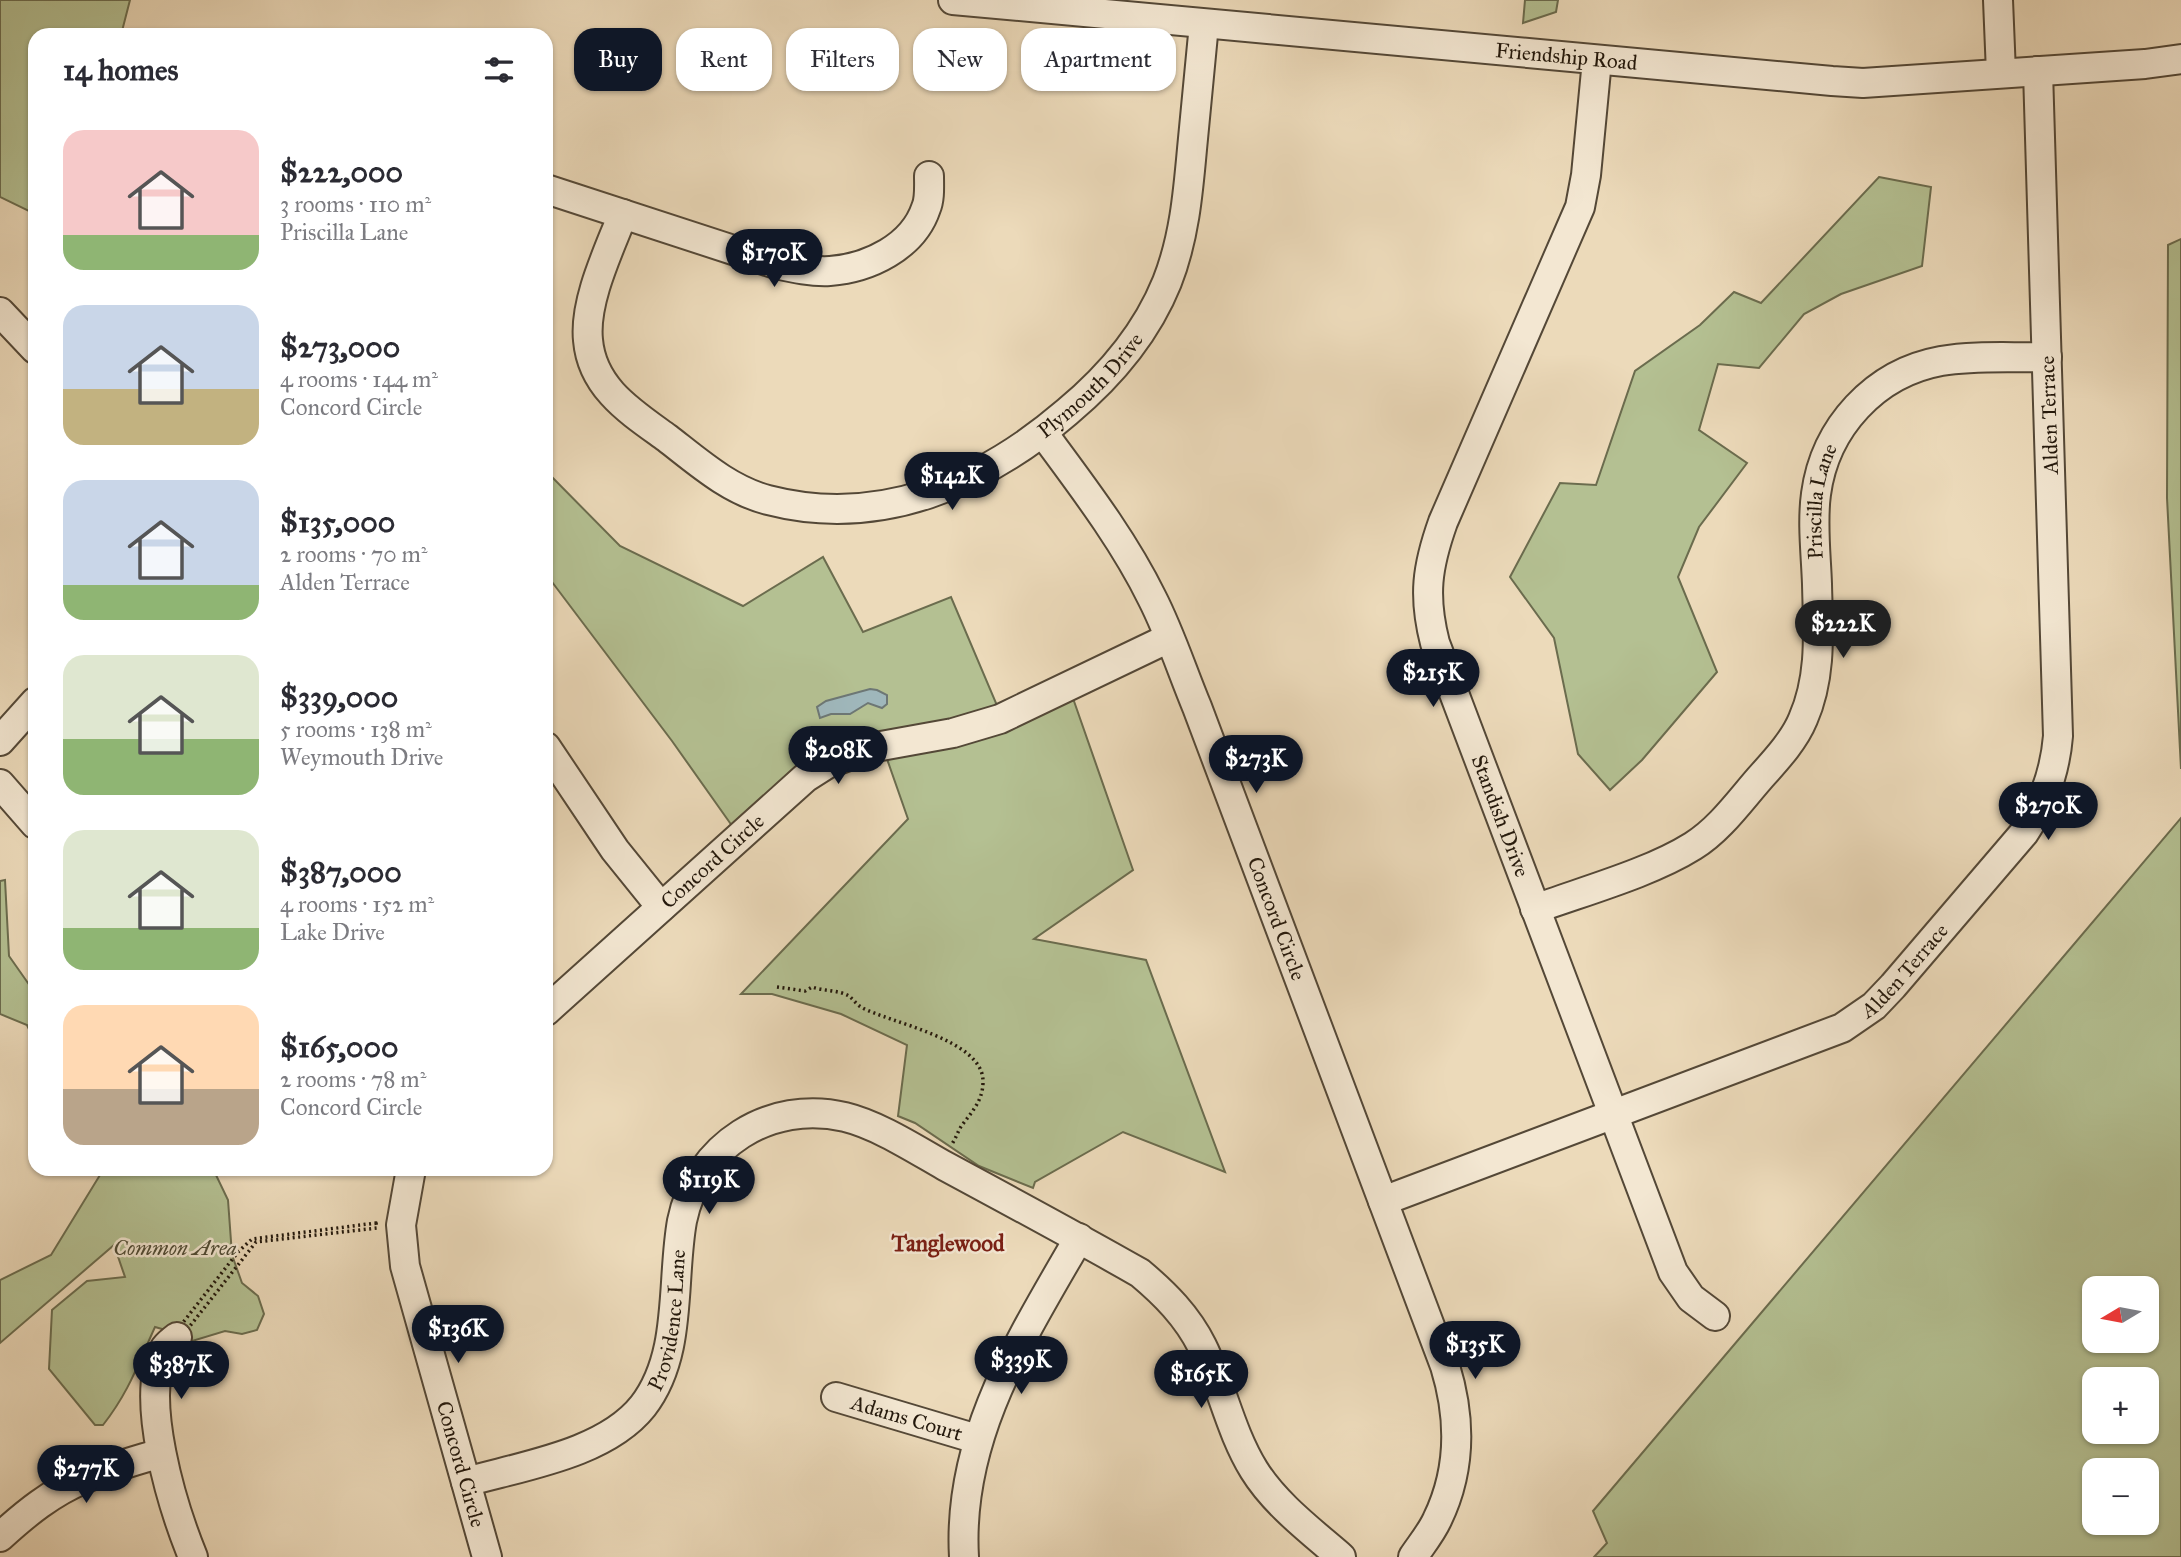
<!DOCTYPE html>
<html lang="en">
<head>
<meta charset="utf-8">
<style>
  :root { --surface:#fff; --page:#f7f7f7; --text:#2b2b33; --muted:#7c7c81; --accent:#111827 }
  body { margin:0; font-family:"IM FELL Great Primer",serif; background:var(--page); color:var(--text); height:100vh; display:flex; flex-direction:column; font-size:26px; white-space:nowrap }
  * { box-sizing:border-box; margin:0 }
  p { font-size:23px; color:var(--muted) }
  .icon { flex:none; width:38px; height:38px; fill:none; stroke:currentColor; stroke-width:2; stroke-linecap:round; stroke-linejoin:round }
  .map { position:relative; flex:1; overflow:hidden }
  .drawer { position:absolute; left:28px; top:28px; width:525px; height:1148px; display:flex; flex-direction:column; background:var(--surface); border-radius:21px; box-shadow:0 2px 5px #0004 }
  .drawer>* { flex:none }
  .banner { position:absolute; left:574px; top:28px; width:665px; height:63px; display:flex; gap:14px }
  .needle { width:46px; rotate:260deg }
  .controls { position:absolute; left:2082px; top:1276px; display:grid; gap:14px }
  .controls a { display:grid; place-items:center; width:77px; height:77px; border-radius:14px; background:var(--surface); box-shadow:0 2px 5px #0004; font-size:35px }
  .price { position:absolute; translate:-50% -60px; padding:0 16px; border-radius:24px; background:var(--accent); color:#fff; font-size:23px; line-height:46px; filter:drop-shadow(0 2px 4px #0008) }
  .price::after { content:''; position:absolute; left:50%; top:42px; width:21px; height:16px; margin-left:-10px; background:inherit; clip-path:polygon(0 0,100% 0,50% 100%) }
  .price.on { background:#222; color:#fff }
  ul { padding:0; list-style:none }
  li { display:flex; align-items:center; gap:21px; height:175px; padding:0 35px }
  li span { display:grid; place-items:center; flex:none; width:196px; height:140px; border-radius:21px; color:#555 }
  li>.icon { margin-inline-start:auto }
  span .icon { width:84px; height:84px; fill:#fffc; stroke-width:1 }
  li b { font-size:30px }
  h2 { display:flex; justify-content:space-between; align-items:center; height:84px; padding:0 35px; font-size:30px }
  .pill { padding:0 24px; border-radius:21px; background:var(--surface); box-shadow:0 2px 5px #0004; font-size:24px; line-height:63px }
  .pill.on { background:var(--accent); color:#fff }
  .map>svg:first-child { display:block }
</style>
</head>
<body>
<div class="map">
<svg width="2181" height="1557" viewBox="0 0 2181 1557">
  <rect width="100%" height="100%" fill="#ecdaba"/>
  <filter id="stains"><feTurbulence type="fractalNoise" baseFrequency=".00286" numOctaves="4"/><feColorMatrix values="0 0 0 0 .2 0 0 0 0 .09 0 0 0 0 .02 0 0 0 .5 -.17"/></filter>
  <radialGradient id="worn" r=".72"><stop offset=".6" stop-color="#630" stop-opacity="0"/><stop offset="1" stop-color="#630" stop-opacity=".3"/></radialGradient>
  <path fill="#b4c092" stroke="#6b6c4e" stroke-width="2" fill-rule="evenodd" d="M 0,0 L 130,0 L 121,35 L 35,35 L 35,214 L 0,197 Z
    M 1525,0 L 1558,0 L 1556,12 L 1523,23 Z
    M 1879,177 L 1931,187 L 1922,266 L 1841,294 L 1804,314 L 1759,368 L 1718,364 L 1699,430 L 1747,463 L 1699,527 L 1678,577 L 1717,672 L 1642,760 L 1610,790 L 1578,754 L 1554,638 L 1510,577 L 1560,483 L 1596,485 L 1635,371 L 1700,325 L 1734,292 L 1761,303 Z
    M 2181,239 L 2181,769 L 2167,498 L 2168,245 Z
    M 546,471 L 620,546 L 743,606 L 823,557 L 863,632 L 951,597 L 1001,715 L 1068,684 L 1133,870 L 1034,939 L 1146,960 L 1225,1172 L 1123,1132 L 1035,1182 L 1033,1188 L 979,1166 L 915,1123 L 898,1116 L 907,1045 L 841,1014 L 772,994 L 741,994 L 908,819 L 880,739 L 735,830 L 672,741 L 546,574 Z
    M 2181,818 L 2181,1557 L 1594,1557 L 1607,1543 L 1593,1511 ZM 2095,1288 L 2147,1288 L 2147,1340 L 2095,1340 ZM 2095,1379 L 2147,1379 L 2147,1432 L 2095,1432 ZM 2095,1470 L 2147,1470 L 2147,1522 L 2095,1522 Z
    M 5,880 L 9,956 L 35,993 L 35,1042 L 27,1025 L 0,1014 L 0,881 Z
    M 97,1169 L 201,1169 L 195,1175 L 216,1175 L 228,1200 L 232,1255 L 242,1283 L 258,1296 L 264,1314 L 257,1330 L 242,1334 L 225,1331 L 189,1342 L 169,1331 L 155,1327 C 138,1364 129,1392 103,1425 L 95,1425 L 49,1369 L 52,1310 L 87,1281 L 125,1277 L 114,1245 L 0,1343 L 0,1280 L 51,1255 L 100,1175 Z"/>
  <path fill="#9fb7bb" stroke="#6d7775" stroke-width="2" d="M 870,689 L 877,690 L 887,695 L 887,704 L 882,708 L 868,703 L 850,714 L 831,714 L 820,718 L 817,707 L 826,701 Z"/>
  <g fill="none" stroke-linecap="round" stroke-linejoin="round">
    <defs>
      <g id="minor">
        <path id="s1" d="M 953,0 L 1832,81 L 1863,83 L 2145,64 L 2181,59"/>
        <path d="M 1998,0 L 2001,73"/>
        <path id="s2" d="M 1597,60 L 1586,175 L 1580,207 L 1443,522 C 1427,567 1423,596 1435,643 L 1673,1272 L 1691,1298 L 1715,1316"/>
        <path d="M 546,189 L 776,264 C 794,268 812,272 830,271 C 869,268 913,247 926,208 C 930,199 929,186 929,176"/>
        <path id="s3" d="M 623,214 C 609,250 584,301 588,340 C 592,388 631,412 667,438 C 698,462 729,490 768,500 C 880,529 983,484 1067,412 C 1109,377 1146,334 1167,282 C 1184,239 1188,194 1192,149 C 1196,107 1200,65 1204,24"/>
        <path d="M 0,312 L 35,349"/>
        <path id="s4" d="M 1043,433 C 1082,486 1123,539 1152,598 C 1170,633 1182,671 1197,707 L 1445,1366 C 1461,1418 1461,1471 1437,1520 C 1431,1533 1421,1545 1413,1557"/>
        <path d="M 0,741 L 35,702"/>
        <path d="M 546,747 L 615,850 L 661,907"/>
        <path d="M 0,784 L 35,824"/>
        <path id="s5" d="M 1535,909 C 1584,891 1650,873 1693,846 C 1719,830 1739,802 1759,779 C 1775,761 1794,741 1803,719 C 1822,676 1818,630 1817,584 C 1816,555 1812,523 1816,494 C 1825,427 1875,373 1941,361 C 1975,355 2012,358 2047,357"/>
        <path id="s6" d="M 546,1011 L 805,778 L 827,764 L 870,748 L 953,733 L 1000,719 L 1169,638"/>
        <path id="s7" d="M 411,1169 L 401,1225 L 405,1266 L 487,1557"/>
        <path id="s8" d="M 1383,1201 L 1842,1028 L 1874,1006 L 1893,986 L 2024,833 C 2044,803 2055,773 2058,736 L 2038,71"/>
        <path d="M 177,1337 C 173,1340 168,1344 165,1348 C 138,1397 173,1508 193,1557"/>
        <path id="s9" d="M 836,1397 L 977,1439"/>
        <path id="s10" d="M 466,1482 C 522,1466 605,1454 643,1406 C 683,1354 671,1282 682,1221 C 697,1146 770,1099 845,1117 C 878,1125 915,1149 945,1166 C 1010,1201 1075,1236 1140,1273 C 1165,1294 1187,1316 1202,1346 C 1222,1386 1230,1431 1254,1470 C 1275,1504 1311,1531 1341,1557"/>
        <path d="M 0,1537 C 25,1514 52,1492 84,1479 C 108,1468 135,1461 161,1453"/>
        <path d="M 964,1557 C 957,1437 1021,1339 1079,1238"/>
      </g>
    </defs>
    <use href="#minor" stroke="#544837" stroke-width="32"/>
    <path stroke="#22170b" stroke-width="3.5" stroke-dasharray="2 3.5" stroke-linecap="butt" d="M 777,987 L 805,991 L 812,987 C 823,991 839,990 849,996 C 853,999 856,1004 861,1007 C 889,1023 984,1039 983,1082 C 983,1100 972,1112 962,1125 C 958,1131 956,1138 952,1144
      M 376,1223 L 377,1228 L 256,1242 L 179,1340 L 174,1334 L 238,1252 L 252,1239 Z"/>
    <use href="#minor" stroke="#f3e7d2" stroke-width="28"/>
  </g>
  <g text-anchor="middle" stroke-width="5" stroke-linejoin="round" paint-order="stroke">
    <g font-size="21" fill="#22170b" stroke="#f3e7d2">
      <text dy="7" stroke="none"><textPath href="#s1" startOffset="616">Friendship Road</textPath></text>
      <text dy="7" stroke="none"><textPath href="#s3" startOffset="742">Plymouth Drive</textPath></text>
      <text transform="translate(2049 415) rotate(-92)" y="7">Alden Terrace</text>
      <text dy="7" stroke="none"><textPath href="#s5" startOffset="560">Priscilla Lane</textPath></text>
      <text dy="7" stroke="none"><textPath href="#s2" startOffset="800">Standish Drive</textPath></text>
      <text dy="7" stroke="none"><textPath href="#s6" startOffset="224">Concord Circle</textPath></text>
      <text dy="7" stroke="none"><textPath href="#s4" startOffset="542">Concord Circle</textPath></text>
      <text dy="7" stroke="none"><textPath href="#s8" startOffset="576">Alden Terrace</textPath></text>
      <text dy="7" stroke="none"><textPath href="#s10" startOffset="287">Providence Lane</textPath></text>
      <text dy="7" stroke="none"><textPath href="#s9" startOffset="74">Adams Court</textPath></text>
      <text dy="7" stroke="none"><textPath href="#s7" startOffset="304">Concord Circle</textPath></text>
    </g>
    <g font-size="21" font-style="italic" fill="#4e4a34" stroke="#f3e7d2">
      <text x="175" y="1255">Common Area</text>
    </g>
    <g font-size="23" font-weight="bold" fill="#7a1f14" stroke="#f3e7d2">
      <text x="948" y="1251">Tanglewood</text>
    </g>
  </g>
  <rect width="100%" height="100%" filter="url(#stains)"/>
  <rect width="100%" height="100%" fill="url(#worn)"/>
</svg>
<div class="controls">
<a><svg class="needle" viewBox="-14 -14 28 28"><path d="M0-13l5 13h-10z" fill="#e53935"/><path d="M0 13l5-13h-10z" fill="#7c7c81"/></svg></a>
<a>+</a>
<a>−</a>
</div>
<b class="price" style="left:774px;top:289px">$170K</b>
<b class="price" style="left:952px;top:512px">$142K</b>
<b class="price on" style="left:1843px;top:660px">$222K</b>
<b class="price" style="left:1433px;top:709px">$215K</b>
<b class="price" style="left:838px;top:786px">$208K</b>
<b class="price" style="left:1256px;top:795px">$273K</b>
<b class="price" style="left:2048px;top:842px">$270K</b>
<b class="price" style="left:709px;top:1216px">$119K</b>
<b class="price" style="left:458px;top:1365px">$136K</b>
<b class="price" style="left:1475px;top:1381px">$135K</b>
<b class="price" style="left:1021px;top:1396px">$339K</b>
<b class="price" style="left:181px;top:1401px">$387K</b>
<b class="price" style="left:1201px;top:1410px">$165K</b>
<b class="price" style="left:86px;top:1505px">$277K</b>
<div class="banner">
<a class="pill on">Buy</a>
<a class="pill">Rent</a>
<a class="pill">Filters</a>
<a class="pill">New</a>
<a class="pill">Apartment</a>
</div>
<section class="drawer">
<h2>14 homes<svg class="icon" aria-label="filters" viewBox="0 0 24 24"><path d="M4 7h16M4 17h16"/><circle cx="9" cy="7" r="2"/><circle cx="15" cy="17" r="2"/></svg></h2>
<ul>
<li><span style="background:linear-gradient(#f6c9c9 75%,#8fb573 0)"><svg class="icon" aria-label="home" viewBox="0 0 24 24"><path d="M3 11l9-7 9 7M6 9v11h12V9"/></svg></span><div><b>$222,000</b><p>3 rooms · 110 m²</p><p>Priscilla Lane</p></div></li>
<li><span style="background:linear-gradient(#c9d6e8 60%,#c2b280 0)"><svg class="icon" aria-label="home" viewBox="0 0 24 24"><path d="M3 11l9-7 9 7M6 9v11h12V9"/></svg></span><div><b>$273,000</b><p>4 rooms · 144 m²</p><p>Concord Circle</p></div></li>
<li><span style="background:linear-gradient(#c9d6e8 75%,#8fb573 0)"><svg class="icon" aria-label="home" viewBox="0 0 24 24"><path d="M3 11l9-7 9 7M6 9v11h12V9"/></svg></span><div><b>$135,000</b><p>2 rooms · 70 m²</p><p>Alden Terrace</p></div></li>
<li><span style="background:linear-gradient(#dfe7d0 60%,#8fb573 0)"><svg class="icon" aria-label="home" viewBox="0 0 24 24"><path d="M3 11l9-7 9 7M6 9v11h12V9"/></svg></span><div><b>$339,000</b><p>5 rooms · 138 m²</p><p>Weymouth Drive</p></div></li>
<li><span style="background:linear-gradient(#dfe7d0 70%,#8fb573 0)"><svg class="icon" aria-label="home" viewBox="0 0 24 24"><path d="M3 11l9-7 9 7M6 9v11h12V9"/></svg></span><div><b>$387,000</b><p>4 rooms · 152 m²</p><p>Lake Drive</p></div></li>
<li><span style="background:linear-gradient(#ffd9b3 60%,#b9a48a 0)"><svg class="icon" aria-label="home" viewBox="0 0 24 24"><path d="M3 11l9-7 9 7M6 9v11h12V9"/></svg></span><div><b>$165,000</b><p>2 rooms · 78 m²</p><p>Concord Circle</p></div></li>
</ul>
</section>
</div>
</body>
</html>
